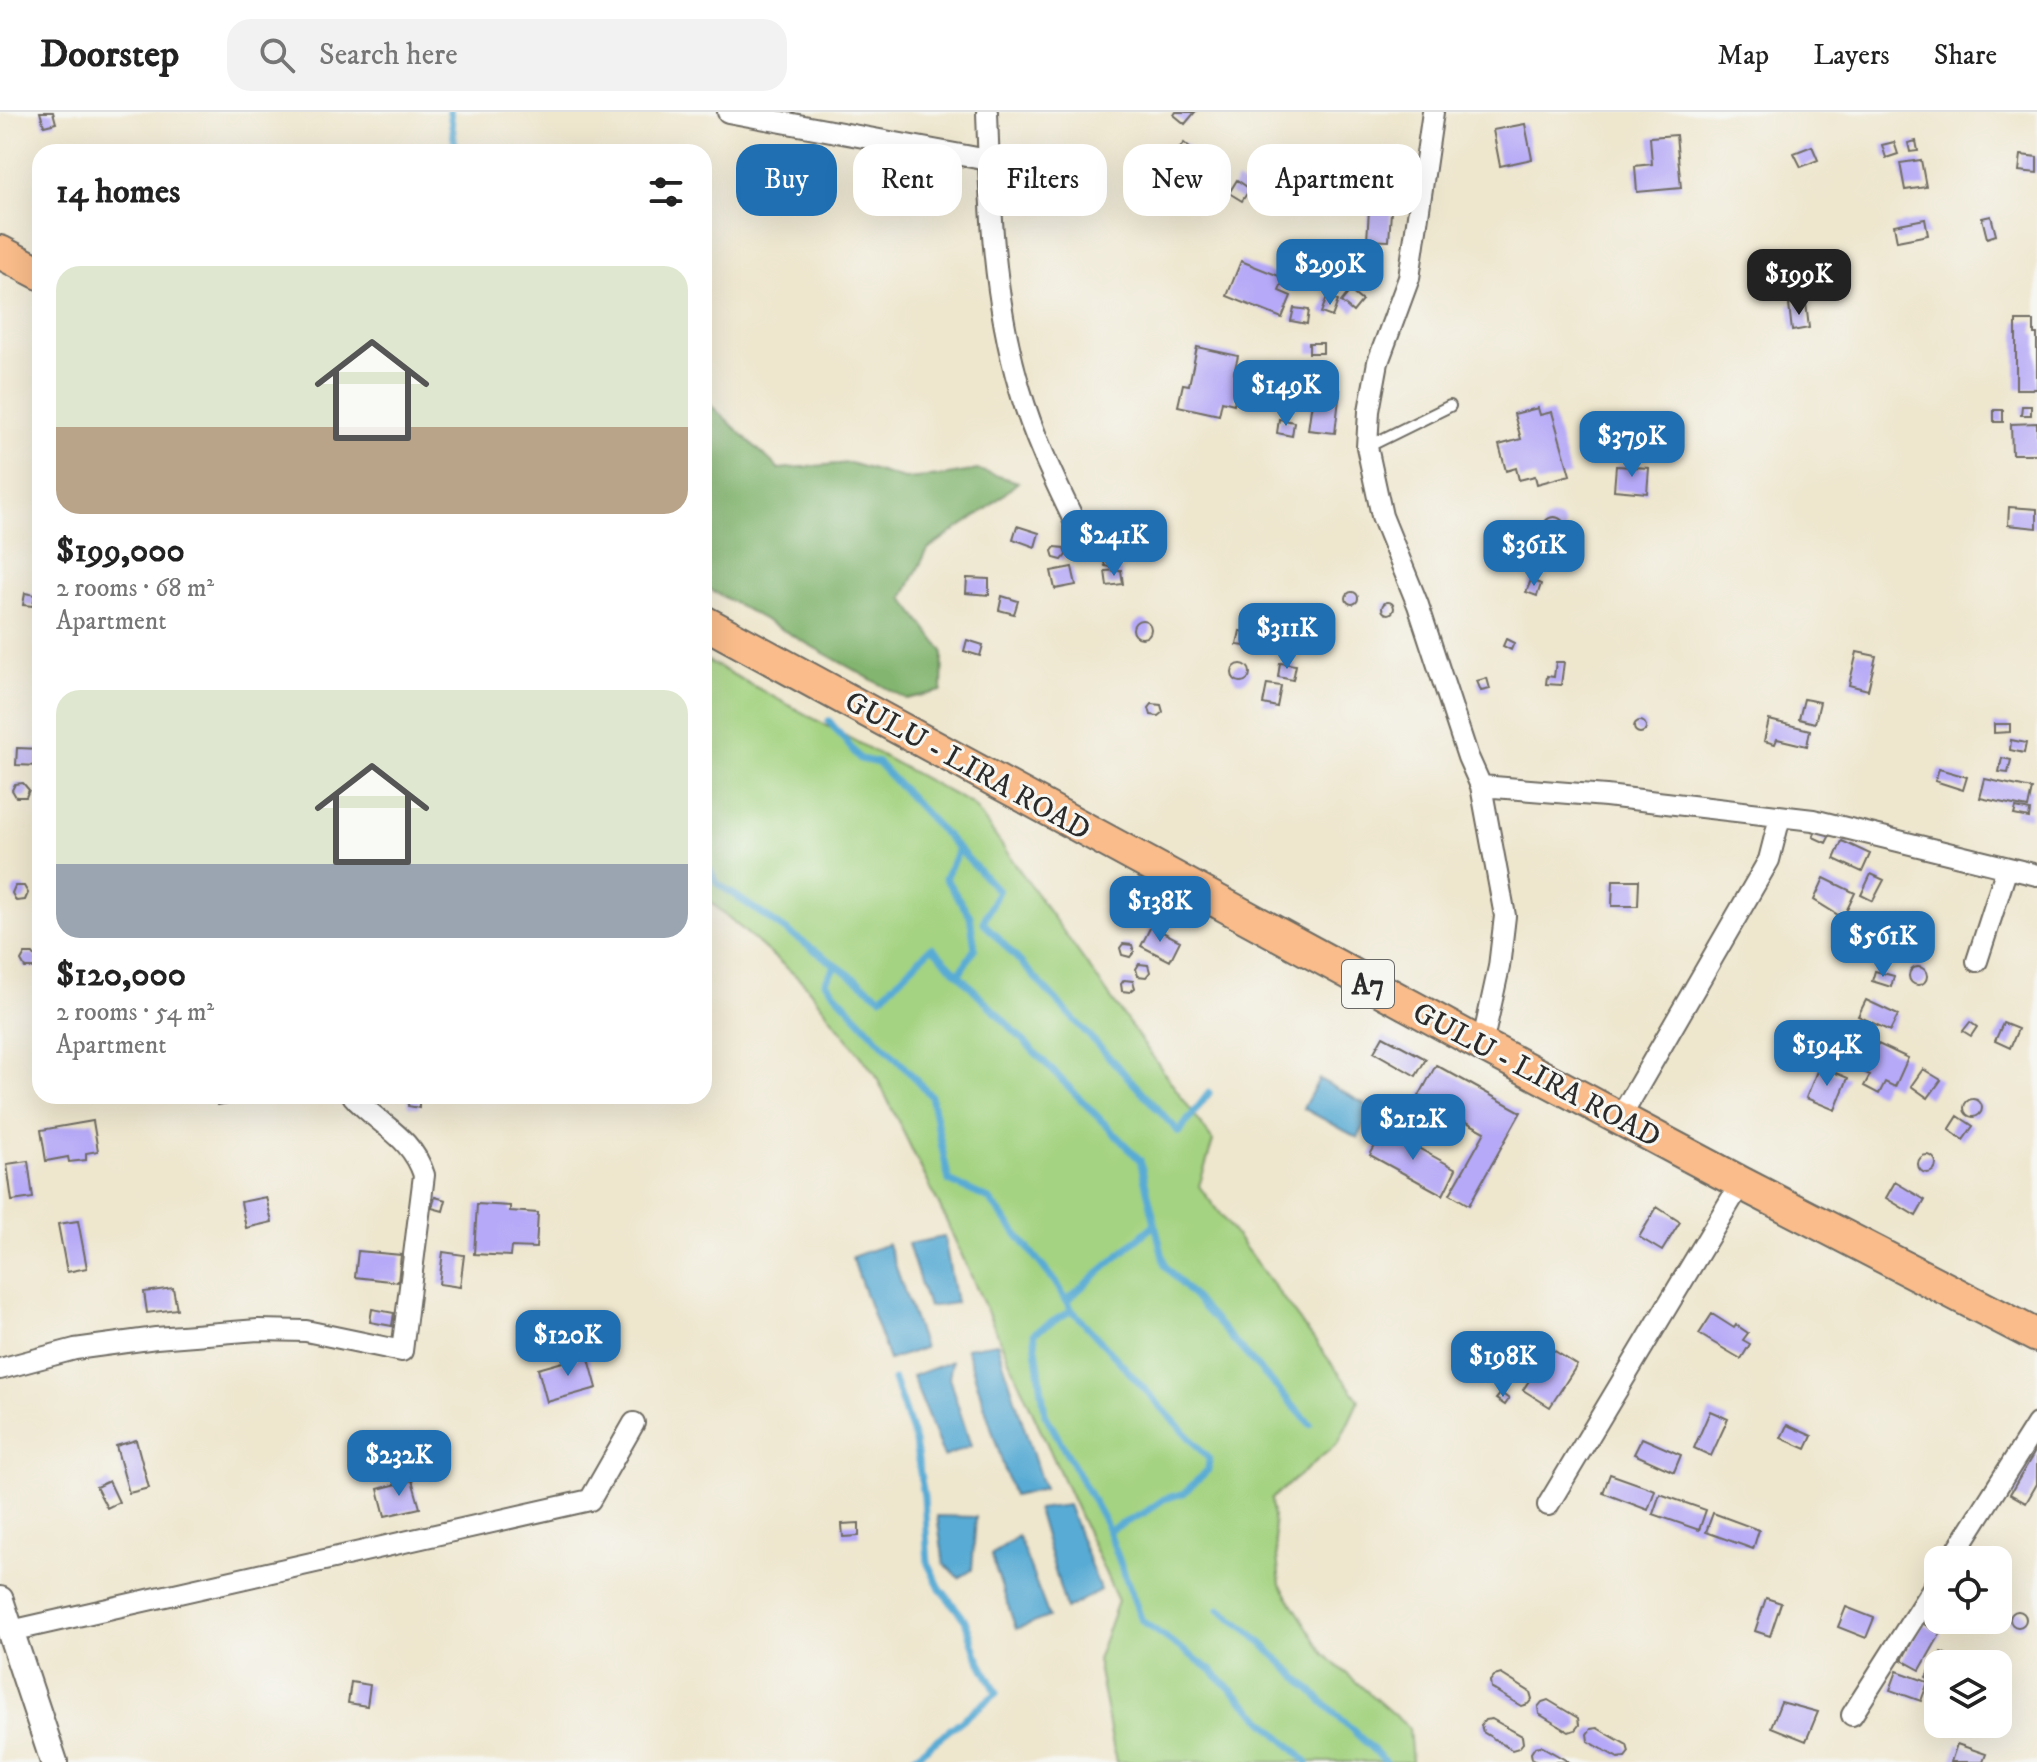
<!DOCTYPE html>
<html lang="en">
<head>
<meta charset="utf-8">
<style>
  :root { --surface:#fff; --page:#f2f2f2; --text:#222; --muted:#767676; --line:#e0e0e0; --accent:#1f6fb2 }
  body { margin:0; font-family:"IM FELL DW Pica",serif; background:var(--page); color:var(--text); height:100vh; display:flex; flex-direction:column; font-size:30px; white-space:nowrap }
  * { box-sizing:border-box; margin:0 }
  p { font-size:26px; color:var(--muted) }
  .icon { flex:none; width:44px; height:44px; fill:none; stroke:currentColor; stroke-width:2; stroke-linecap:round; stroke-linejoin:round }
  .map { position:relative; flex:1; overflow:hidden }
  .sheet { position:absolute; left:32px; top:32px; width:680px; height:960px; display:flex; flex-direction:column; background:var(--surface); border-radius:24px; box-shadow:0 8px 32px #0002 }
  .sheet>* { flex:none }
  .banner { position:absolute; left:736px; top:32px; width:760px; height:72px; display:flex; gap:16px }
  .tools { position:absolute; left:1924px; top:1434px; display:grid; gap:16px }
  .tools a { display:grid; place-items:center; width:88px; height:88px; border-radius:16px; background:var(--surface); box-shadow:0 8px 32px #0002; font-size:40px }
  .price { position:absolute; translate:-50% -68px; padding:0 18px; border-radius:16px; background:var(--accent); color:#fff; font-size:26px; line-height:52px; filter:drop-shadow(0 2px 4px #0008) }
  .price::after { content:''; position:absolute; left:50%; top:48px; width:24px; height:18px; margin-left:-12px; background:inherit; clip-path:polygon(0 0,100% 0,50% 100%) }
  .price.active { background:#222; color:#fff }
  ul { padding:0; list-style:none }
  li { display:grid; align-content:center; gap:16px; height:424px; padding:0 24px }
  li span { display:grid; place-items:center; height:248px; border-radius:24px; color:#555 }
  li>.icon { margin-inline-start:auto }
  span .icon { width:144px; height:144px; fill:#fffc; stroke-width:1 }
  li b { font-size:34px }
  h2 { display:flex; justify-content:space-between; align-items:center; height:96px; padding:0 24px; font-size:34px }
  .chip { padding:0 28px; border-radius:24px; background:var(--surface); box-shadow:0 8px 32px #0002; font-size:28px; line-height:72px }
  .chip.active { background:var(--accent); color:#fff }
  header { display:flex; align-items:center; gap:48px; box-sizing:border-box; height:112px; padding:0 40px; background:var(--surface); border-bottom:2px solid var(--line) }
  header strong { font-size:38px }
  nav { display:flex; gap:44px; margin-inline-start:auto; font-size:28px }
  .search { width:560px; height:72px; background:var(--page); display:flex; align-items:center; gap:20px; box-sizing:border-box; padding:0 28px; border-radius:24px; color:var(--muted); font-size:30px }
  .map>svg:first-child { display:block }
</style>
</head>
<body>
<header>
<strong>Doorstep</strong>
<div class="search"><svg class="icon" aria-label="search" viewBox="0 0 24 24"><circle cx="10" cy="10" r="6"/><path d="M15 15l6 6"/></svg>Search here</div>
<nav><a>Map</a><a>Layers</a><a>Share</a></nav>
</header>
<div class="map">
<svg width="2037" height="1650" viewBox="0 0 2037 1650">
  <rect width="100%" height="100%" fill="#f6f6f2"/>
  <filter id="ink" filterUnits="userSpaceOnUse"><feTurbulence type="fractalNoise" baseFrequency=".0125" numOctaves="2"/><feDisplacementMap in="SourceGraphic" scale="16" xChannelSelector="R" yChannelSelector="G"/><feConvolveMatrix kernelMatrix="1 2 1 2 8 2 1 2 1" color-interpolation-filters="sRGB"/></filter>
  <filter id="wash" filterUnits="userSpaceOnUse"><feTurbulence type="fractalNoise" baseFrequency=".006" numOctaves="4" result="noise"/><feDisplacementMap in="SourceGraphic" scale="32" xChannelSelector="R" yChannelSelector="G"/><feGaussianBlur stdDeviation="1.8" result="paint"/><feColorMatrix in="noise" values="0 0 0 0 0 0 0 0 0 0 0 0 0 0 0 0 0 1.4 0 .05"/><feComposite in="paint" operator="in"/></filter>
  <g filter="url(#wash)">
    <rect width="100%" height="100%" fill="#eee6cd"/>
    <path fill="#a4d381" stroke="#687f56" stroke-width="2" d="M 704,547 L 973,693 L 1213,1029 L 1199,1074 L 1359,1288 L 1339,1330 L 1271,1387 L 1280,1472 L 1324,1542 L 1409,1616 L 1412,1650 L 1116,1650 L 1097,1548 L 1118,1489 L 940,1095 L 875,962 L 804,871 L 704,784 Z"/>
    <path fill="#83b56f" stroke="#57704d" stroke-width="2" d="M 704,287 L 779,357 L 850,351 L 904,367 L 942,364 L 978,358 L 1018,370 L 988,396 L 928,437 L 903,486 L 943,539 L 942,579 L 906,587 L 704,474 Z"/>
    <path fill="#59abd4" stroke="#426b80" stroke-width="2" d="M 1319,967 L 1374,997 L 1358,1026 L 1303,996 Z
      M 944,1125 L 956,1191 L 928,1195 L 908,1132 Z
      M 888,1132 L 924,1236 L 889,1248 L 852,1145 Z
      M 997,1231 L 1044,1377 L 1013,1384 L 966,1236 Z
      M 952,1249 L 949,1266 L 971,1334 L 944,1345 L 912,1264 Z
      M 1068,1393 L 1100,1478 L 1066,1497 L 1037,1397 Z
      M 937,1404 L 976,1405 L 972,1458 L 959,1466 L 944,1452 Z
      M 1018,1424 L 1049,1505 L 1016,1517 L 991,1443 Z"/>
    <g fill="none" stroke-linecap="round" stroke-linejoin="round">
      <path stroke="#59abd4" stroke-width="7" d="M 450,0 L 456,40
        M 829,609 L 860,647 L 878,651 L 998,779 L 983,810 L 1179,1020 L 1209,981
        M 704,748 L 717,771 L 836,853 L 825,870 L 931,984 L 949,1069 L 989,1087 L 1055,1170 L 1072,1198 L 1034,1221 L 1045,1302 L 1105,1410 L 1142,1509 L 1210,1557 L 1307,1650
        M 836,853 L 881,885 L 932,835 L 1140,1048 L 1165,1154 L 1310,1312
        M 959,862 L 975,836 L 970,804 L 945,766 L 959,737
        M 1067,1188 L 1155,1112
        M 1072,1198 L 1209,1347 L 1208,1358 L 1184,1381 L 1164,1387 L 1144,1401 L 1108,1419
        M 894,1268 L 915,1330 L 924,1385 L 928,1452 L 940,1476 L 965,1508 L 977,1543 L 997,1581 L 908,1650
        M 1220,1497 L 1250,1520 L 1386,1650"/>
    </g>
    <g id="blocks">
      <path fill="#b6a9f7" d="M 40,0 L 53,0 L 56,11 L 44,14 Z
        M 1176,0 L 1195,0 L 1185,12 L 1174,3 Z
        M 1525,12 L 1532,47 L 1500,54 L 1493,18 Z
        M 1676,23 L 1681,76 L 1637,80 L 1635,54 L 1652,52 L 1650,25 Z
        M 1916,29 L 1918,39 L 1910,40 L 1908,31 Z
        M 1894,30 L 1898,42 L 1886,46 L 1882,33 Z
        M 1184,31 L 1200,45 L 1204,40 L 1216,51 L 1211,56 L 1222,66 L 1210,79 L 1171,46 Z
        M 1812,34 L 1818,48 L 1801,55 L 1794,41 Z
        M 2021,43 L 2037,45 L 2037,61 L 2019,59 Z
        M 1921,48 L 1926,75 L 1905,78 L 1900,51 Z
        M 1371,52 L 1392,53 L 1390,78 L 1369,76 Z
        M 1351,57 L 1361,73 L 1334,90 L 1324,75 Z
        M 1237,68 L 1250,77 L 1242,89 L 1229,81 Z
        M 1370,83 L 1392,85 L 1389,129 L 1367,128 Z
        M 1991,104 L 1996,123 L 1987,126 L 1982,106 Z
        M 1925,107 L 1928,123 L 1897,129 L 1894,113 Z
        M 1241,149 L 1284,166 L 1279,179 L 1291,184 L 1282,206 L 1227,184 Z
        M 1350,179 L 1362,189 L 1353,200 L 1341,190 Z
        M 1327,185 L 1338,189 L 1332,205 L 1321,201 Z
        M 1806,191 L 1809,216 L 1792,219 L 1789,193 Z
        M 1294,196 L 1309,198 L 1307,212 L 1291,209 Z
        M 2016,209 L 2034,209 L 2034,222 L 2037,222 L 2037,277 L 2016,277 Z
        M 1309,231 L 1323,231 L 1323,241 L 1309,241 Z
        M 1197,235 L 1238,244 L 1234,261 L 1241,263 L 1234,292 L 1222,289 L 1219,303 L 1178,294 L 1183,272 L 1189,273 Z
        M 1314,275 L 1340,278 L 1335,321 L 1308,318 Z
        M 2022,294 L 2031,294 L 2031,303 L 2021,303 Z
        M 1538,296 L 1540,303 L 1552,300 L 1570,363 L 1537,372 L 1535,364 L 1519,368 L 1516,356 L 1506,359 L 1499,333 L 1521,327 L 1514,302 Z
        M 1994,298 L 2003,298 L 2003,310 L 1994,310 Z
        M 1279,307 L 1294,310 L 1292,324 L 1277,321 Z
        M 2037,311 L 2037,342 L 2012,342 L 2011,312 Z
        M 1616,354 L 1649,356 L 1647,381 L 1614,378 Z
        M 2009,395 L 2037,397 L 2037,416 L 2008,413 Z
        M1543 416a11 11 0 1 1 22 0a11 11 0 1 1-22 0Z
        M 1017,414 L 1039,421 L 1035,435 L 1013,427 Z
        M 1101,421 L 1110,422 L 1112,429 L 1108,434 L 1100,432 L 1098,426 Z
        M 1055,435 L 1064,436 L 1066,443 L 1062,448 L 1054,446 L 1052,439 Z
        M 1107,443 L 1115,444 L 1117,451 L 1113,456 L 1105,454 L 1103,447 Z
        M 1072,455 L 1076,473 L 1055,477 L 1051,459 Z
        M 1121,458 L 1123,472 L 1107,474 L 1105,459 Z
        M 967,466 L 989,467 L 989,483 L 966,481 Z
        M 1531,468 L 1541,472 L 1537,484 L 1526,480 Z
        M1346 486a6 6 0 1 1 12 0a6 6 0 1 1-12 0Z
        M 25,481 L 35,483 L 33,494 L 23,493 Z
        M 1002,484 L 1018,489 L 1014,502 L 999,498 Z
        M1382 496a6 6 0 1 1 12 0a6 6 0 1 1-12 0Z
        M1133 517a9 9 0 1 1 18 0a9 9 0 1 1-18 0Z
        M 1240,519 L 1255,522 L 1253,535 L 1237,533 Z
        M 1506,527 L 1514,531 L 1511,538 L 1503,534 Z
        M 967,528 L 983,533 L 980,544 L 964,539 Z
        M 1857,540 L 1876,544 L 1868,578 L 1849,573 Z
        M 1556,550 L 1564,550 L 1561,573 L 1546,572 L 1547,564 L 1554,565 Z
        M 1280,551 L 1296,553 L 1293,568 L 1278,565 Z
        M1232 561a9 9 0 1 1 18 0a9 9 0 1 1-18 0Z
        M 1487,566 L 1490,577 L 1481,579 L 1477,569 Z
        M 1267,572 L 1281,574 L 1277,595 L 1263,592 Z
        M 1804,587 L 1820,590 L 1815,611 L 1799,607 Z
        M 1152,592 L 1161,593 L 1163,600 L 1158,604 L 1151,603 L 1149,596 Z
        M 1769,608 L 1810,618 L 1807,634 L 1777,627 L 1775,632 L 1764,629 Z
        M1634 615a6 6 0 1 1 12 0a6 6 0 1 1-12 0Z
        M 1994,612 L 2010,612 L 2010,620 L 1994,621 Z
        M 2011,628 L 2026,631 L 2024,641 L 2010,638 Z
        M 17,636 L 40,637 L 40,654 L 16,653 Z
        M 2002,646 L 2011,648 L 2008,661 L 1999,660 Z
        M 1939,657 L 1967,665 L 1963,678 L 1935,669 Z
        M 1985,667 L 2032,677 L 2028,696 L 1980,686 Z
        M 23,671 L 29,678 L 26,685 L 16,685 L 12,678 L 15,672 Z
        M 2016,696 L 2030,699 L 2029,706 L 2014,703 Z
        M 1818,715 L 1831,721 L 1826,731 L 1813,725 Z
        M 1842,729 L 1870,742 L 1862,760 L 1834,747 Z
        M 1871,762 L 1884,768 L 1873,789 L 1861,783 Z
        M 1824,766 L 1855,781 L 1843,806 L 1814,788 Z
        M 1613,768 L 1639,768 L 1638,794 L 1612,794 Z
        M 15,774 L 24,774 L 28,781 L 25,788 L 16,789 L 12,781 Z
        M 1151,814 L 1180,829 L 1170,849 L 1141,834 Z
        M 1123,832 L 1132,833 L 1134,840 L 1130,845 L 1122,843 L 1120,836 Z
        M 25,842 L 33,842 L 38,849 L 35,856 L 25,856 L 21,849 Z
        M 1139,852 L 1148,853 L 1150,860 L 1146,865 L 1138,864 L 1136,857 Z
        M1909 864a9 9 0 1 1 18 0a9 9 0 1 1-18 0Z
        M 1875,859 L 1894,864 L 1891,875 L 1872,869 Z
        M 1124,868 L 1133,869 L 1135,876 L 1130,880 L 1122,879 L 1121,872 Z
        M 1866,888 L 1898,903 L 1890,919 L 1858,904 Z
        M 1970,910 L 1977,915 L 1971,924 L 1963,919 Z
        M 2003,911 L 2018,917 L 2010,936 L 1995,929 Z
        M 1859,923 L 1908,946 L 1895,975 L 1885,970 L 1879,982 L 1864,974 L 1870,963 L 1846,951 Z
        M 1383,924 L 1426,947 L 1416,964 L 1374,940 Z
        M 1436,953 L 1521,1000 L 1469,1093 L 1450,1082 L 1485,1020 L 1419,984 Z
        M 1819,954 L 1848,966 L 1835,998 L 1806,986 Z
        M 1923,957 L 1941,968 L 1928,986 L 1911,974 Z
        M 215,984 L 244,984 L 245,988 L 217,993 Z
        M 409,984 L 419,984 L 419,996 L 408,994 Z
        M1964 996a9 9 0 1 1 18 0a9 9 0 1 1-18 0Z
        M 1958,1004 L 1973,1014 L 1963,1028 L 1949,1018 Z
        M 93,1009 L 98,1039 L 86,1041 L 86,1048 L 69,1050 L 68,1045 L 46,1049 L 41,1018 Z
        M 1384,1017 L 1456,1057 L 1443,1083 L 1370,1043 Z
        M1918 1052a9 9 0 1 1 18 0a9 9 0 1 1-18 0Z
        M 28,1049 L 33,1086 L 12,1089 L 7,1052 Z
        M 1895,1070 L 1925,1088 L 1916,1104 L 1886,1086 Z
        M 266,1085 L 272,1110 L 246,1116 L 241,1090 Z
        M 435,1085 L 446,1088 L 443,1099 L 432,1096 Z
        M 477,1092 L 510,1094 L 510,1099 L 538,1101 L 536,1136 L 511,1135 L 510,1144 L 474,1142 Z
        M 1657,1095 L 1680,1110 L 1662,1139 L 1639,1125 Z
        M 78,1109 L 87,1156 L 67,1160 L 58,1112 Z
        M 358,1139 L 401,1143 L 398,1170 L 355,1165 Z
        M 443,1140 L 464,1143 L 460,1175 L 439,1172 Z
        M 173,1176 L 177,1197 L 147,1201 L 144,1180 Z
        M 372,1197 L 394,1201 L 392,1214 L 370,1210 Z
        M 1712,1202 L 1734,1216 L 1736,1213 L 1748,1221 L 1743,1228 L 1750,1232 L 1741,1247 L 1699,1222 Z
        M 1532,1224 L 1541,1234 L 1531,1243 L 1522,1233 Z
        M 1508,1235 L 1515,1239 L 1510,1246 L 1504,1241 Z
        M 1550,1236 L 1577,1253 L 1550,1295 L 1523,1278 Z
        M 588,1243 L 597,1276 L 547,1290 L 538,1257 Z
        M 1501,1281 L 1509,1287 L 1505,1293 L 1496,1287 Z
        M 1710,1299 L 1728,1307 L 1711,1344 L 1694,1336 Z
        M 1787,1313 L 1812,1324 L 1806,1337 L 1781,1326 Z
        M 1642,1326 L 1681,1343 L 1674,1360 L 1634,1342 Z
        M 136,1328 L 149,1376 L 129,1381 L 116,1334 Z
        M 2037,1336 L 2037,1372 L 2026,1391 L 2010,1382 Z
        M 1610,1362 L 1655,1378 L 1648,1398 L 1603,1381 Z
        M 412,1368 L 420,1396 L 385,1404 L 378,1377 Z
        M 109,1369 L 119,1390 L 107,1396 L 96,1375 Z
        M 1660,1382 L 1706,1398 L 1699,1418 L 1653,1402 Z
        M 1713,1401 L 1759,1418 L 1753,1437 L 1706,1420 Z
        M 859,1411 L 859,1424 L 843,1425 L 842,1412 Z
        M 1998,1448 L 2004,1449 L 1999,1468 L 1998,1468 Z
        M 1766,1486 L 1781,1491 L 1770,1524 L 1755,1519 Z
        M 1846,1495 L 1874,1506 L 1866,1526 L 1838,1515 Z
        M2010 1507a8 8 0 1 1 16 0a8 8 0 1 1-16 0Z
        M 1922,1511 L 1941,1521 L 1920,1558 L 1902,1548 Z
        M 1941,1540 L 1955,1547 L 1952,1552 L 1938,1552 L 1938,1572 L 1926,1565 Z
        M 1897,1559 L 1928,1570 L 1921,1589 L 1890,1578 Z
        M 1501,1562 L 1530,1580 L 1532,1587 L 1528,1592 L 1521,1594 L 1491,1576 L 1490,1569 L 1494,1564 Z
        M 351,1570 L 370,1573 L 367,1594 L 348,1591 Z
        M 1548,1588 L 1578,1606 L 1579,1613 L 1575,1618 L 1569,1620 L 1539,1602 L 1538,1595 L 1542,1590 Z
        M 1781,1590 L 1818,1600 L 1806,1629 L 1771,1615 Z
        M 1492,1607 L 1522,1624 L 1523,1631 L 1519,1636 L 1512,1638 L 1483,1620 L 1481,1613 L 1485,1608 Z
        M 1597,1616 L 1627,1633 L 1629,1640 L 1625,1645 L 1618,1646 L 1588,1629 L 1587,1622 L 1591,1617 Z
        M 1957,1632 L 1986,1642 L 1983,1650 L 1951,1650 Z
        M 1541,1634 L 1569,1650 L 1537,1650 L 1532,1647 L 1531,1641 L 1535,1635 Z"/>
    </g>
  </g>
  <g filter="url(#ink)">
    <use href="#blocks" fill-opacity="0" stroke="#6f6c64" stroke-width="2"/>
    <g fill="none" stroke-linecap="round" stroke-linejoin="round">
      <defs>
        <path id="service" d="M 1367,335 L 1450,294"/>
        <path id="minor" d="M 728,0 L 988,48
          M 987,0 C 990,94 993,187 1020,278 C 1034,327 1057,373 1079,419
          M 1433,0 L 1409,166 L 1378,250 L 1369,299 L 1367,335 L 1382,404 L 1418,493 L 1468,645 L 1481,674 L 1505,804 L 1499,855 L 1482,933
          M 1481,674 L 1606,684 L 1813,708 L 2037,763
          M 1977,849 L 2007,756
          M 1620,1006 L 1769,748 L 1780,705
          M 0,1257 L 75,1237 L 156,1226 L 258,1218 L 306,1219 L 402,1239 L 424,1063 C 411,1023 378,1013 353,984
          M 1548,1393 L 1741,1071
          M 1951,1448 L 2037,1312
          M 11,1519 L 590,1388 L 634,1311
          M 1852,1603 L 1938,1468"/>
        <path id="tertiary" d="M 0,1488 L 54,1650"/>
        <path id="primary" d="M 0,140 L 40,161
          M 704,510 L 1482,933 L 1741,1071 L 2037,1224"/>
      </defs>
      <use href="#service" stroke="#6f6c64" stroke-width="14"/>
      <use href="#minor" stroke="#6f6c64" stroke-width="24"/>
      <use href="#tertiary" stroke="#6f6c64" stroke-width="30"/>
      <use href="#primary" stroke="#6f6c64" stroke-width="36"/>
      <use href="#service" stroke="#fff" stroke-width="10"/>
      <use href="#minor" stroke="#fff" stroke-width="20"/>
      <use href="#tertiary" stroke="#fff" stroke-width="26"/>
      <use href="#primary" stroke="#f9bc8a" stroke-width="32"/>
    </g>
  </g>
  <g text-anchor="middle" stroke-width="6" stroke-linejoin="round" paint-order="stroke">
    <rect fill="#f6f6f2" stroke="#686867" stroke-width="2" x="1342" y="848" width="52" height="48" rx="6"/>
    <g font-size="28" font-weight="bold" fill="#2b2b2b">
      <text x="1368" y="882">A7</text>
    </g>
    <g font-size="30" fill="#2b2b2b" stroke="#f6f6f2">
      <text transform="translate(968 653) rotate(29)" y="10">GULU - LIRA ROAD</text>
      <text transform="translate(1537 962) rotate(28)" y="10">GULU - LIRA ROAD</text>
    </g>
  </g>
</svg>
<div class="tools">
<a><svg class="icon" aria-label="locate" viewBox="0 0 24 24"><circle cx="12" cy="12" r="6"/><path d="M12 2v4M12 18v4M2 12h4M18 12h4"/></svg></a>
<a><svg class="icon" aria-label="layers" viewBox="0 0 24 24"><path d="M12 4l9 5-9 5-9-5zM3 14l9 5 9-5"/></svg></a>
</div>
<b class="price" style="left:1330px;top:195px">$299K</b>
<b class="price active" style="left:1799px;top:205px">$199K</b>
<b class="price" style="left:1286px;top:316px">$149K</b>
<b class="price" style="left:1632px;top:367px">$379K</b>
<b class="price" style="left:1114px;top:466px">$241K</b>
<b class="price" style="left:1534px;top:476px">$361K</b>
<b class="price" style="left:1287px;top:559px">$311K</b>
<b class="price" style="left:1160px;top:832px">$138K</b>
<b class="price" style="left:1883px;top:867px">$561K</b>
<b class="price" style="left:1827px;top:976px">$194K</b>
<b class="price" style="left:1413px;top:1050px">$212K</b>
<b class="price" style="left:568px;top:1266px">$120K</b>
<b class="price" style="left:1503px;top:1287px">$198K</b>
<b class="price" style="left:399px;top:1386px">$232K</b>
<div class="banner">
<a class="chip active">Buy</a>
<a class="chip">Rent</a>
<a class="chip">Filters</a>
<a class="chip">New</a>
<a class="chip">Apartment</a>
</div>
<section class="sheet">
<h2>14 homes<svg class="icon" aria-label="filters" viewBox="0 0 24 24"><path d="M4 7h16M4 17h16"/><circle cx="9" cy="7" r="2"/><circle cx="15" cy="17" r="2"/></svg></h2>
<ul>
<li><span style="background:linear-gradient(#dfe7d0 65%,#b9a48a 0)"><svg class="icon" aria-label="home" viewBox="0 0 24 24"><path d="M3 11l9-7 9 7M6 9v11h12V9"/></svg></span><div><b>$199,000</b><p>2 rooms · 68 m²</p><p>Apartment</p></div></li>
<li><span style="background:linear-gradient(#dfe7d0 70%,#9aa5b1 0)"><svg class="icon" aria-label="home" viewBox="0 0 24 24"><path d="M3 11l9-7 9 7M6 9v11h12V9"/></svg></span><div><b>$120,000</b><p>2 rooms · 54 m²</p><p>Apartment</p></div></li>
</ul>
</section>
</div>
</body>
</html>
